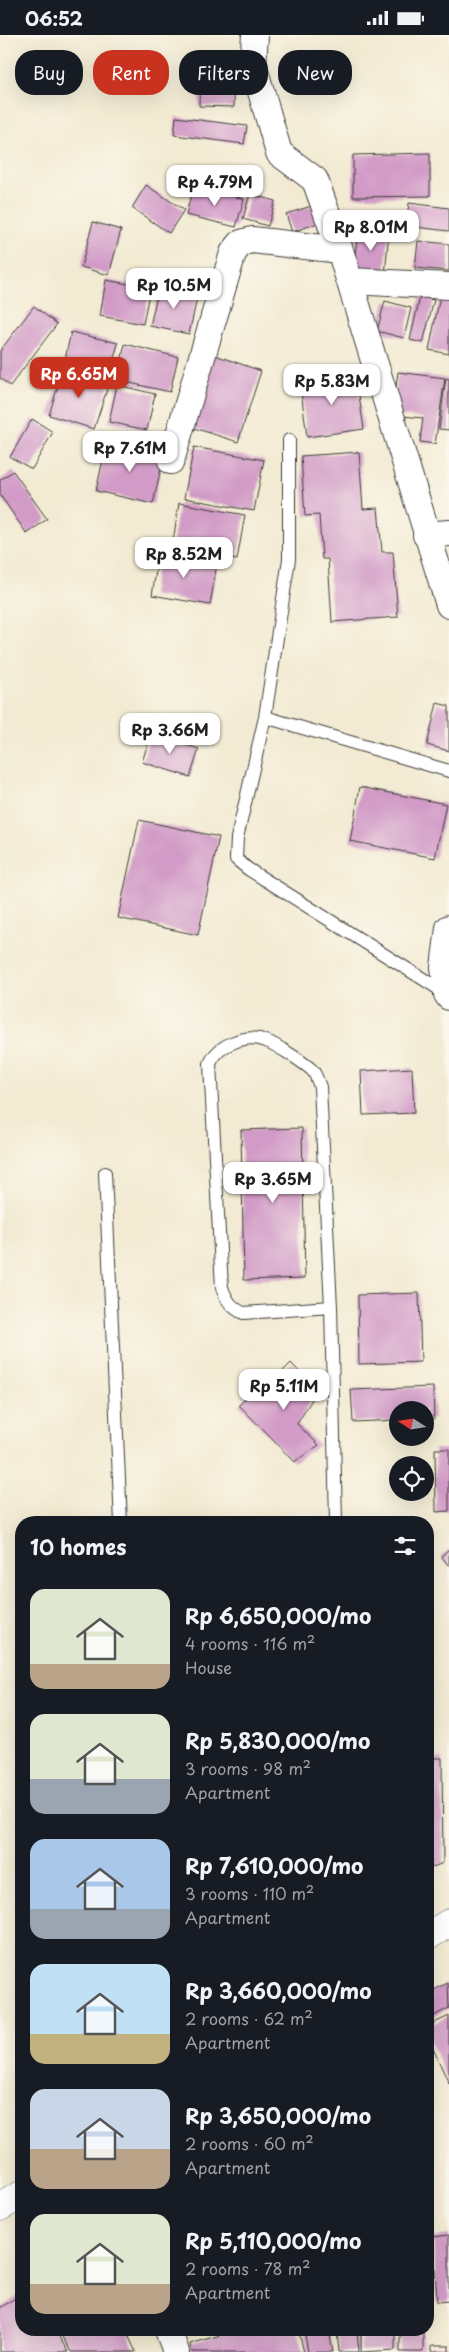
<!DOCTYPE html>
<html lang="en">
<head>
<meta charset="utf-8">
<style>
  :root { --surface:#171b24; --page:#242831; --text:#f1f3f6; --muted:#9ea1a6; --accent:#c8321e }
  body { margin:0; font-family:"Playpen Sans",sans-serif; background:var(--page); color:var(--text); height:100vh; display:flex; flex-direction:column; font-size:19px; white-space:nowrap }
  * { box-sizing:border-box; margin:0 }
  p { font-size:16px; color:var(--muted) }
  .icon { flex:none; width:28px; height:28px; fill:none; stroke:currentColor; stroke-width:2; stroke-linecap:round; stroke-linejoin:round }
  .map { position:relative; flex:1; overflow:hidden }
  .side { position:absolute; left:15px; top:1481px; width:419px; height:820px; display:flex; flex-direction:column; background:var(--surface); border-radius:20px; box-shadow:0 5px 20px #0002 }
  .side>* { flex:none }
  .banner { position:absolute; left:15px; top:15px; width:420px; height:45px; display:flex; gap:10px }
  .needle { width:32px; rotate:282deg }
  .controls { position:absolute; left:389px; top:1366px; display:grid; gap:10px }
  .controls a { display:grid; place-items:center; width:45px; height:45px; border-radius:50%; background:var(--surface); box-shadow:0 5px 20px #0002; font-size:25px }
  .price { position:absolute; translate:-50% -42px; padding:0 11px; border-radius:10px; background:#fff; color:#222; font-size:16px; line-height:32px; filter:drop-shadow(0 1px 2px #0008) }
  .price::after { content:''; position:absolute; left:50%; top:30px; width:15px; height:11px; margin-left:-8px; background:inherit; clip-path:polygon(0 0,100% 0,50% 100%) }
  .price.on { background:var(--accent); color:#fff }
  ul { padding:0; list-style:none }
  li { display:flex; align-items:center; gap:15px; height:125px; padding:0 15px }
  li span { display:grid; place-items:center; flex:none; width:140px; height:100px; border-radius:15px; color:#555 }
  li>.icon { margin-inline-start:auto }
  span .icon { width:60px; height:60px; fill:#fffc; stroke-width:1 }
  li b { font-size:21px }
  h2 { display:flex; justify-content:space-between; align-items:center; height:60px; padding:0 15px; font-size:21px }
  .chip { padding:0 18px; border-radius:20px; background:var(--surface); box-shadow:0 5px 20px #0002; font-size:18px; line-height:45px }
  .chip.on { background:var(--accent); color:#fff }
  .status { display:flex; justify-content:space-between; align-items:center; height:35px; padding:0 25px; background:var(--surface); direction:ltr }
  .status svg { height:14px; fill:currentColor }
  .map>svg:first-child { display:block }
</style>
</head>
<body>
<div class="status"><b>06:52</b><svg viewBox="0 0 49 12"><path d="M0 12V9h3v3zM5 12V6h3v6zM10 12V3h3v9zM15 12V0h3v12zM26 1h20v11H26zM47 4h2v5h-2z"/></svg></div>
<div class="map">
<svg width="449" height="2317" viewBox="0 0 449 2317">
  <rect width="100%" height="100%" fill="#fbf7ec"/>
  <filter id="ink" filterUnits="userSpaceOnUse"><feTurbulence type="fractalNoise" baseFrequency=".02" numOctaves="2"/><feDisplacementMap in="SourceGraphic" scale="10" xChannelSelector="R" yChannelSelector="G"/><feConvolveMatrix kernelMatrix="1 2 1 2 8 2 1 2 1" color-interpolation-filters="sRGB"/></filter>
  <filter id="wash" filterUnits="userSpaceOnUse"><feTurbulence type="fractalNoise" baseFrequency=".0096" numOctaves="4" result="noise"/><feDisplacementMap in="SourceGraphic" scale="20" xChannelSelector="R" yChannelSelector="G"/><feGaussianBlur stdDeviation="1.12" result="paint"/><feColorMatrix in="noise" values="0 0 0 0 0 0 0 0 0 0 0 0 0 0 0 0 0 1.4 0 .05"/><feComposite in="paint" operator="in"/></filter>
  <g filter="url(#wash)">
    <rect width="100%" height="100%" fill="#f2ead2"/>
    <g id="blocks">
      <path fill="#d29bc7" d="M 200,29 L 235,30 L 234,72 L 199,71 Z
        M 176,82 L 247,91 L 244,109 L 174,100 Z
        M 430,118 L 430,161 L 353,162 L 353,120 Z
        M 146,150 L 184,175 L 169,198 L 132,173 Z
        M 193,151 L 244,164 L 236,192 L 186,180 Z
        M 250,159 L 275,166 L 268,191 L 243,184 Z
        M 409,168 L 449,173 L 449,196 L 406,191 Z
        M 318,169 L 324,186 L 292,197 L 286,179 Z
        M 93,187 L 121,195 L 109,240 L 81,232 Z
        M 358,193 L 389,195 L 385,241 L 353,238 Z
        M 418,206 L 449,209 L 449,236 L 415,233 Z
        M 106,245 L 150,253 L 143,289 L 100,281 Z
        M 159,251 L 198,259 L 189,299 L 150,291 Z
        M 441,256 L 449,258 L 449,319 L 429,315 Z
        M 420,262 L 434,265 L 423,308 L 410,305 Z
        M 385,266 L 411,273 L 404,303 L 377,296 Z
        M 34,271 L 57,289 L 10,351 L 0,343 L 0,316 Z
        M 71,297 L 118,308 L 110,340 L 64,329 Z
        M 125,309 L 178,322 L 170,357 L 117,345 Z
        M 212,319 L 261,336 L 238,407 L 188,391 Z
        M 63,334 L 109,348 L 94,394 L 49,380 Z
        M 398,337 L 445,343 L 435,409 L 420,407 L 423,383 L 392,380 Z
        M 356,340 L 364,394 L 307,402 L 300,348 Z
        M 446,343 L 449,344 L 449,395 L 439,394 Z
        M 117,350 L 155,359 L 147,395 L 109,387 Z
        M 32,384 L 53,397 L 32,434 L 10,422 Z
        M 107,407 L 164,420 L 153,469 L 96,456 Z
        M 194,412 L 264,425 L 254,476 L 184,463 Z
        M 359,417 L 363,474 L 378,473 L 382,517 L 393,517 L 398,582 L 332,587 L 328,524 L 322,524 L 319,480 L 305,481 L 301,421 Z
        M 13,436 L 47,484 L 27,499 L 0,460 L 0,445 Z
        M 179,468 L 245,480 L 237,525 L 172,513 Z
        M 159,519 L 217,529 L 210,570 L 152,560 Z
        M 437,668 L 449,671 L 449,716 L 427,710 Z
        M 151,699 L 199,714 L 190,742 L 142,727 Z
        M 360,752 L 446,769 L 435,823 L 350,806 Z
        M 139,785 L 219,802 L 198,900 L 118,883 Z
        M 412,1033 L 414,1078 L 363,1080 L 361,1036 Z
        M 302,1093 L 305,1243 L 244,1245 L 241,1095 Z
        M 419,1258 L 421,1327 L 359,1329 L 358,1260 Z
        M 291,1328 L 317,1356 L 297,1389 L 319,1410 L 294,1427 L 239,1370 L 259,1350 L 264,1355 Z
        M 433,1352 L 434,1384 L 425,1384 L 425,1375 L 398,1375 L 398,1385 L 353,1387 L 351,1355 Z
        M 435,1414 L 449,1414 L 449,1476 L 436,1477 Z
        M 449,1514 L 449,1531 L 441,1521 Z
        M 428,1723 L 442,1723 L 443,1828 L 433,1832 L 428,1832 Z
        M 448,1948 L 449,1973 L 428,1984 L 428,1958 Z
        M 449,1981 L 449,2049 L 428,2002 L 428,1991 Z
        M 449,2200 L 449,2266 L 437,2267 L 433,2202 Z
        M 21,2259 L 21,2295 L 55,2295 L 68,2317 L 0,2317 L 0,2273 Z
        M 58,2295 L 134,2295 L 128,2300 L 136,2317 L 71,2317 Z
        M 237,2295 L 298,2295 L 304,2317 L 192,2317 L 190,2309 Z
        M 304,2295 L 329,2295 L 333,2317 L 308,2317 Z
        M 337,2295 L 357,2295 L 359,2317 L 339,2317 Z
        M 361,2295 L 395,2295 L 395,2315 L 361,2317 Z
        M 400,2295 L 423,2295 L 423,2317 L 400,2317 Z
        M 431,2311 L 449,2311 L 449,2317 L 431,2317 Z"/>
    </g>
  </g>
  <g filter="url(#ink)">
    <use href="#blocks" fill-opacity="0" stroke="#3c3b37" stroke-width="1"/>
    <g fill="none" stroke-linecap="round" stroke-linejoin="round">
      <defs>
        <path id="service" d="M 289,405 L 289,524 L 265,682 L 237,803 L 236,824 L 248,834 L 447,959
          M 265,682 L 449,736
          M 105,1138 L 121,1488
          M 331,1272 L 243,1278 C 231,1272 227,1266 222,1253 L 210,1029 C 217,1010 246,998 266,1006 C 277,1010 303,1027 312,1035 C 316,1039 318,1047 320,1052 L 331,1272 L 336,1488"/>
        <path id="minor" d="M 255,0 L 253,29 L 279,118 L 315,145 L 340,215 L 449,570
          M 350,246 L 449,251
          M 171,426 L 233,218 L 241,208 L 252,205 L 340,215
          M 426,500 L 449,498
          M 449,893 L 444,932 L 447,959 L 449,962
          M 168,2295 L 176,2317"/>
        <path id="primary" d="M 428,1901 L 449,1888
          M 0,2172 L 21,2160"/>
      </defs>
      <use href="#service" stroke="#3c3b37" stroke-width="14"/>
      <use href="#minor" stroke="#3c3b37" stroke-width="28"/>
      <use href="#primary" stroke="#3c3b37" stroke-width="29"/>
      <use href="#service" stroke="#fff" stroke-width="12"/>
      <use href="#minor" stroke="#fff" stroke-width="26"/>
      <use href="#primary" stroke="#fff" stroke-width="28"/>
    </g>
  </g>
</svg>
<div class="controls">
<a><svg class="needle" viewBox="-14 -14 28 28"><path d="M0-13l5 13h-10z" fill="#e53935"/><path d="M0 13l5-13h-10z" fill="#9ea1a6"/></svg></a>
<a><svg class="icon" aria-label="locate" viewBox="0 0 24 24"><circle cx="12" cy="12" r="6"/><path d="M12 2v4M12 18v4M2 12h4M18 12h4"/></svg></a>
</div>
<b class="price" style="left:215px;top:172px">Rp 4.79M</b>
<b class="price" style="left:371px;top:217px">Rp 8.01M</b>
<b class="price" style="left:174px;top:275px">Rp 10.5M</b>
<b class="price on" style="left:79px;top:364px">Rp 6.65M</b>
<b class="price" style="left:332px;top:371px">Rp 5.83M</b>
<b class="price" style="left:130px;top:438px">Rp 7.61M</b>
<b class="price" style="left:184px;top:544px">Rp 8.52M</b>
<b class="price" style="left:170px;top:720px">Rp 3.66M</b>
<b class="price" style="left:273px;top:1169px">Rp 3.65M</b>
<b class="price" style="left:284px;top:1376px">Rp 5.11M</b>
<div class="banner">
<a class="chip">Buy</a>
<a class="chip on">Rent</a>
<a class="chip">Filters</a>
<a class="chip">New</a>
</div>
<section class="side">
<h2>10 homes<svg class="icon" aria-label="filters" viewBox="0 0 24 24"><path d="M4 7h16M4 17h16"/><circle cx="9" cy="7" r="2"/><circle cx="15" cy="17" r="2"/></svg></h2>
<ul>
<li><span style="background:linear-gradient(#dfe7d0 75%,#b9a48a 0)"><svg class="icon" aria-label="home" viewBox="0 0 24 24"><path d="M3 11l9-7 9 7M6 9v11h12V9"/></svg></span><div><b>Rp 6,650,000/mo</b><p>4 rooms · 116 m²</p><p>House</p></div></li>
<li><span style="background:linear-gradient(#dfe7d0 65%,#9aa5b1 0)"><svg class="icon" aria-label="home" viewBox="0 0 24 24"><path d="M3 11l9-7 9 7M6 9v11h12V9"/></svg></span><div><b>Rp 5,830,000/mo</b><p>3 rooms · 98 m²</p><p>Apartment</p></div></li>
<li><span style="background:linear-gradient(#a9c7e8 70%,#9aa5b1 0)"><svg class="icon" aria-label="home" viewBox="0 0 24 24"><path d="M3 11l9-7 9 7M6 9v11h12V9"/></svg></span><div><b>Rp 7,610,000/mo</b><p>3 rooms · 110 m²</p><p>Apartment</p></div></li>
<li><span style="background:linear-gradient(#bfe0f5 70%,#c2b280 0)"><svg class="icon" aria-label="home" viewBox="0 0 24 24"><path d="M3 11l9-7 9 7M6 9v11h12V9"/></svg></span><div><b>Rp 3,660,000/mo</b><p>2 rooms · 62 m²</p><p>Apartment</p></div></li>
<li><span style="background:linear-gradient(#c9d6e8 60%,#b9a48a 0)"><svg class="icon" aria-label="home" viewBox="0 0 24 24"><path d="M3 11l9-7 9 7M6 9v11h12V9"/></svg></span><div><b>Rp 3,650,000/mo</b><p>2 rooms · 60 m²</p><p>Apartment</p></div></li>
<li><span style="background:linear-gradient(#dfe7d0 70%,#b9a48a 0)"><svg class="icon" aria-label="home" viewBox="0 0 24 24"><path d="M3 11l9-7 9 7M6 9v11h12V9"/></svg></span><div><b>Rp 5,110,000/mo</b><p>2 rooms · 78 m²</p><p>Apartment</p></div></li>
</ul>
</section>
</div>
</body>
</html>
